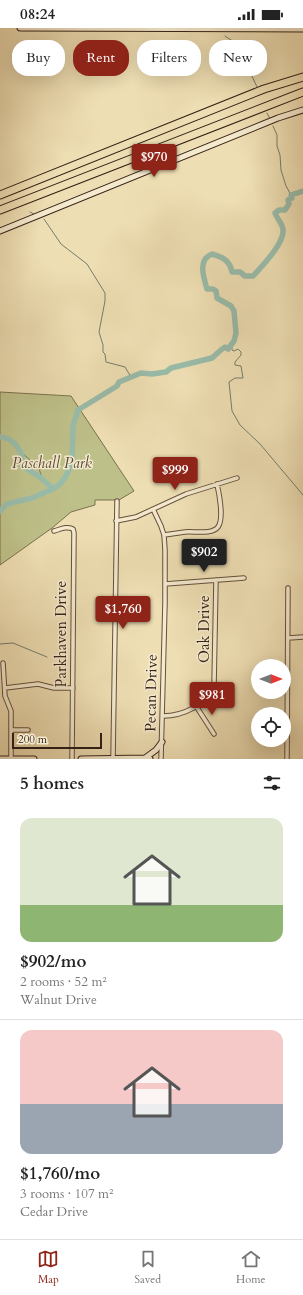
<!DOCTYPE html>
<html lang="en">
<head>
<meta charset="utf-8">
<style>
  :root { --surface:#fff; --page:#f2f2f2; --text:#222; --muted:#767676; --line:#e0e0e0; --accent:#8f2418 }
  body { margin:0; font-family:Cardo,serif; background:var(--page); color:var(--text); height:100vh; display:flex; flex-direction:column; font-size:15px; white-space:nowrap }
  * { box-sizing:border-box; margin:0 }
  p { font-size:13px; color:var(--muted) }
  .icon { flex:none; width:22px; height:22px; fill:none; stroke:currentColor; stroke-width:2; stroke-linecap:round; stroke-linejoin:round }
  .map { position:relative; height:731px; overflow:hidden }
  .panel { display:flex; flex-direction:column; background:var(--surface); flex:1 }
  .panel>* { flex:none }
  .top-card { position:absolute; left:12px; top:12px; width:279px; height:36px; display:flex; gap:8px }
  .needle { width:26px; rotate:90deg }
  .buttons { position:absolute; left:251px; top:631px; display:grid; gap:8px }
  .buttons a { display:grid; place-items:center; width:40px; height:40px; border-radius:50%; background:var(--surface); box-shadow:0 4px 16px #0002; font-size:20px }
  .scale { position:absolute; left:12px; bottom:10px; width:90px; box-sizing:border-box; padding-left:4px; border:2px solid #372117; border-top:0; font-size:11px; line-height:14px; white-space:nowrap; color:#372117; -webkit-text-stroke:3px #f4eace; paint-order:stroke }
  .price { position:absolute; translate:-50% -34px; padding:0 9px; border-radius:4px; background:var(--accent); color:#fff; font-size:13px; line-height:26px; filter:drop-shadow(0 1px 2px #0008) }
  .price::after { content:''; position:absolute; left:50%; top:24px; width:12px; height:9px; margin-left:-6px; background:inherit; clip-path:polygon(0 0,100% 0,50% 100%) }
  .price.selected { background:#222; color:#fff }
  ul { padding:0; list-style:none }
  li { display:grid; align-content:center; gap:8px; height:212px; padding:0 20px }
  li+li { border-top:1px solid var(--line) }
  li span { display:grid; place-items:center; height:124px; border-radius:12px; color:#555 }
  li>.icon { margin-inline-start:auto }
  span .icon { width:72px; height:72px; fill:#fffc; stroke-width:1 }
  li b { font-size:17px }
  h2 { display:flex; justify-content:space-between; align-items:center; height:48px; padding:0 20px; font-size:17px }
  .pill { padding:0 14px; border-radius:16px; background:var(--surface); box-shadow:0 4px 16px #0002; font-size:14px; line-height:36px }
  .pill.selected { background:var(--accent); color:#fff }
  .status { display:flex; justify-content:space-between; align-items:center; height:28px; padding:0 20px; background:var(--surface); direction:ltr }
  .status svg { height:11px; fill:currentColor }
  .menu { display:flex; justify-content:space-around; align-items:center; height:56px; border-top:1px solid var(--line); background:var(--surface); font-size:11px; color:var(--muted) }
  .menu a { display:grid; justify-items:center; gap:2px }
  .menu .selected { color:var(--accent) }
  .map>svg:first-child { display:block }
</style>
</head>
<body>
<div class="status"><b>08:24</b><svg viewBox="0 0 49 12"><path d="M0 12V9h3v3zM5 12V6h3v6zM10 12V3h3v9zM15 12V0h3v12zM26 1h20v11H26zM47 4h2v5h-2z"/></svg></div>
<div class="map">
<svg width="303" height="731" viewBox="0 0 303 731">
  <rect width="100%" height="100%" fill="#eedeb3"/>
  <filter id="stains"><feTurbulence type="fractalNoise" baseFrequency=".005" numOctaves="4"/><feColorMatrix values="0 0 0 0 .2 0 0 0 0 .09 0 0 0 0 .02 0 0 0 .5 -.17"/></filter>
  <radialGradient id="worn" r=".72"><stop offset=".6" stop-color="#630" stop-opacity="0"/><stop offset="1" stop-color="#630" stop-opacity=".3"/></radialGradient>
  <path fill="#bec089" stroke="#7a7050" d="M 0,364 L 71,368 L 134,463 L 119,472 L 95,472 L 95,477 L 71,484 L 52,500 L 0,537 Z"/>
  <g fill="none" stroke-linecap="round" stroke-linejoin="round">
    <path stroke="#727e6f" stroke-width="1" d="M 225,8 L 246,22 L 251,31 L 251,46 L 257,59
      M 267,85 L 270,91
      M 273,98 L 277,107 L 277,118 L 280,127 L 281,142 L 286,158 L 291,167
      M 30,184 L 34,186
      M 44,191 L 61,216 L 87,236 L 105,265 L 105,273 L 99,304 L 103,317 L 103,324 L 105,326 L 106,334 L 125,339 L 131,349
      M 232,316 L 232,322 L 234,323 L 238,321 L 241,324 L 241,327 L 235,334 L 235,337 L 241,338 L 243,350 L 235,350 L 229,354 L 232,383 L 240,397 L 260,416 L 303,467
      M 21,424 L 39,440 L 42,451
      M 0,616 L 13,615 L 47,629"/>
    <path stroke="#99bcaa" stroke-width="5.5" d="M 0,409 C 12,410 18,417 22,428 L 21,433 L 22,438 L 40,449 L 53,461
      M 0,483 L 7,476 L 32,470 L 53,461 L 60,456 L 66,448 L 72,434 L 73,398 L 78,382 L 117,358 L 119,354 L 141,345 L 152,346 L 166,344 L 171,340 L 212,330 C 217,326 220,322 225,319 L 228,321 L 234,313 L 236,305 L 234,283 L 231,278 L 217,270 L 216,263 L 213,261 L 207,261 C 204,250 197,232 212,226 C 223,229 230,233 232,244 L 240,244 L 245,248 L 253,248 C 262,238 284,216 283,202 C 283,196 277,191 275,185 L 279,182 L 285,182 L 289,176 L 288,172 L 292,170 L 291,167 L 303,163"/>
    <defs>
      <path id="street" d="M 153,481 L 161,498 L 164,507 L 165,522 L 165,575 L 161,731
        M 116,493 L 136,489 L 186,466 L 237,450
        M 54,503 C 61,501 66,498 73,501 L 74,505 L 72,731
        M 164,507 C 171,506 178,505 185,504 C 194,503 212,507 218,499 C 224,491 219,465 217,456
        M 165,556 L 244,550
        M 288,610 L 303,609
        M 3,635 L 5,668 L 11,683 L 11,731
        M 5,660 L 38,656 L 54,660 L 73,660
        M 196,678 L 214,706
        M 163,688 C 183,688 206,677 214,658 L 216,552
        M 11,702 L 28,702
        M 113,730 L 117,473
        M 287,731 L 288,560"/>
      <path id="secondary" d="M 20,0 L 303,1
        M 0,203 L 278,90 L 303,82
        M 145,730 L 156,722 L 162,714
        M 0,731 L 34,731
        M 81,731 L 145,730 L 150,731"/>
      <path id="highway" d="M 0,167 L 264,61 L 303,49
        M 0,182 L 303,64"/>
    </defs>
    <use href="#street" stroke="#65503e" stroke-width="5.5"/>
    <use href="#secondary" stroke="#372117" stroke-width="7"/>
    <use href="#highway" stroke="#372117" stroke-width="9"/>
    <use href="#street" stroke="#f4eace" stroke-width="3.5"/>
    <use href="#secondary" stroke="#f4eace" stroke-width="5"/>
    <use href="#highway" stroke="#eedeb3" stroke-width="7"/>
  </g>
  <g text-anchor="middle" stroke-width="3" stroke-linejoin="round" paint-order="stroke">
    <g font-size="15" font-style="italic" fill="#594934" stroke="#f4eace">
      <text x="52" y="440">Paschall Park</text>
    </g>
    <g font-size="15" fill="#372117" stroke="#f4eace">
      <text transform="translate(204 601) rotate(-90)" y="5">Oak Drive</text>
      <text transform="translate(61 606) rotate(-90)" y="5">Parkhaven Drive</text>
      <text transform="translate(151 665) rotate(-89)" y="5">Pecan Drive</text>
    </g>
  </g>
  <rect width="100%" height="100%" filter="url(#stains)"/>
  <rect width="100%" height="100%" fill="url(#worn)"/>
</svg>
<div class="buttons">
<a><svg class="needle" viewBox="-14 -14 28 28"><path d="M0-13l5 13h-10z" fill="#e53935"/><path d="M0 13l5-13h-10z" fill="#767676"/></svg></a>
<a><svg class="icon" aria-label="locate" viewBox="0 0 24 24"><circle cx="12" cy="12" r="6"/><path d="M12 2v4M12 18v4M2 12h4M18 12h4"/></svg></a>
</div>
<div class="scale">200 m</div>
<b class="price" style="left:154px;top:150px">$970</b>
<b class="price" style="left:175px;top:463px">$999</b>
<b class="price selected" style="left:204px;top:545px">$902</b>
<b class="price" style="left:123px;top:602px">$1,760</b>
<b class="price" style="left:212px;top:688px">$981</b>
<div class="top-card">
<a class="pill">Buy</a>
<a class="pill selected">Rent</a>
<a class="pill">Filters</a>
<a class="pill">New</a>
</div>
</div>
<section class="panel">
<h2>5 homes<svg class="icon" aria-label="filters" viewBox="0 0 24 24"><path d="M4 7h16M4 17h16"/><circle cx="9" cy="7" r="2"/><circle cx="15" cy="17" r="2"/></svg></h2>
<ul>
<li><span style="background:linear-gradient(#dfe7d0 70%,#8fb573 0)"><svg class="icon" aria-label="home" viewBox="0 0 24 24"><path d="M3 11l9-7 9 7M6 9v11h12V9"/></svg></span><div><b>$902/mo</b><p>2 rooms · 52 m²</p><p>Walnut Drive</p></div></li>
<li><span style="background:linear-gradient(#f6c9c9 60%,#9aa5b1 0)"><svg class="icon" aria-label="home" viewBox="0 0 24 24"><path d="M3 11l9-7 9 7M6 9v11h12V9"/></svg></span><div><b>$1,760/mo</b><p>3 rooms · 107 m²</p><p>Cedar Drive</p></div></li>
</ul>
</section>
<nav class="menu">
<a class="selected"><svg class="icon" aria-label="map" viewBox="0 0 24 24"><path d="M3 6l6-2 6 2 6-2v14l-6 2-6-2-6 2zM9 4v14M15 6v14"/></svg>Map</a>
<a><svg class="icon" aria-label="saved" viewBox="0 0 24 24"><path d="M7 4h10v16l-5-4-5 4z"/></svg>Saved</a>
<a><svg class="icon" aria-label="home" viewBox="0 0 24 24"><path d="M3 11l9-7 9 7M6 9v11h12V9"/></svg>Home</a>
</nav>
</body>
</html>
